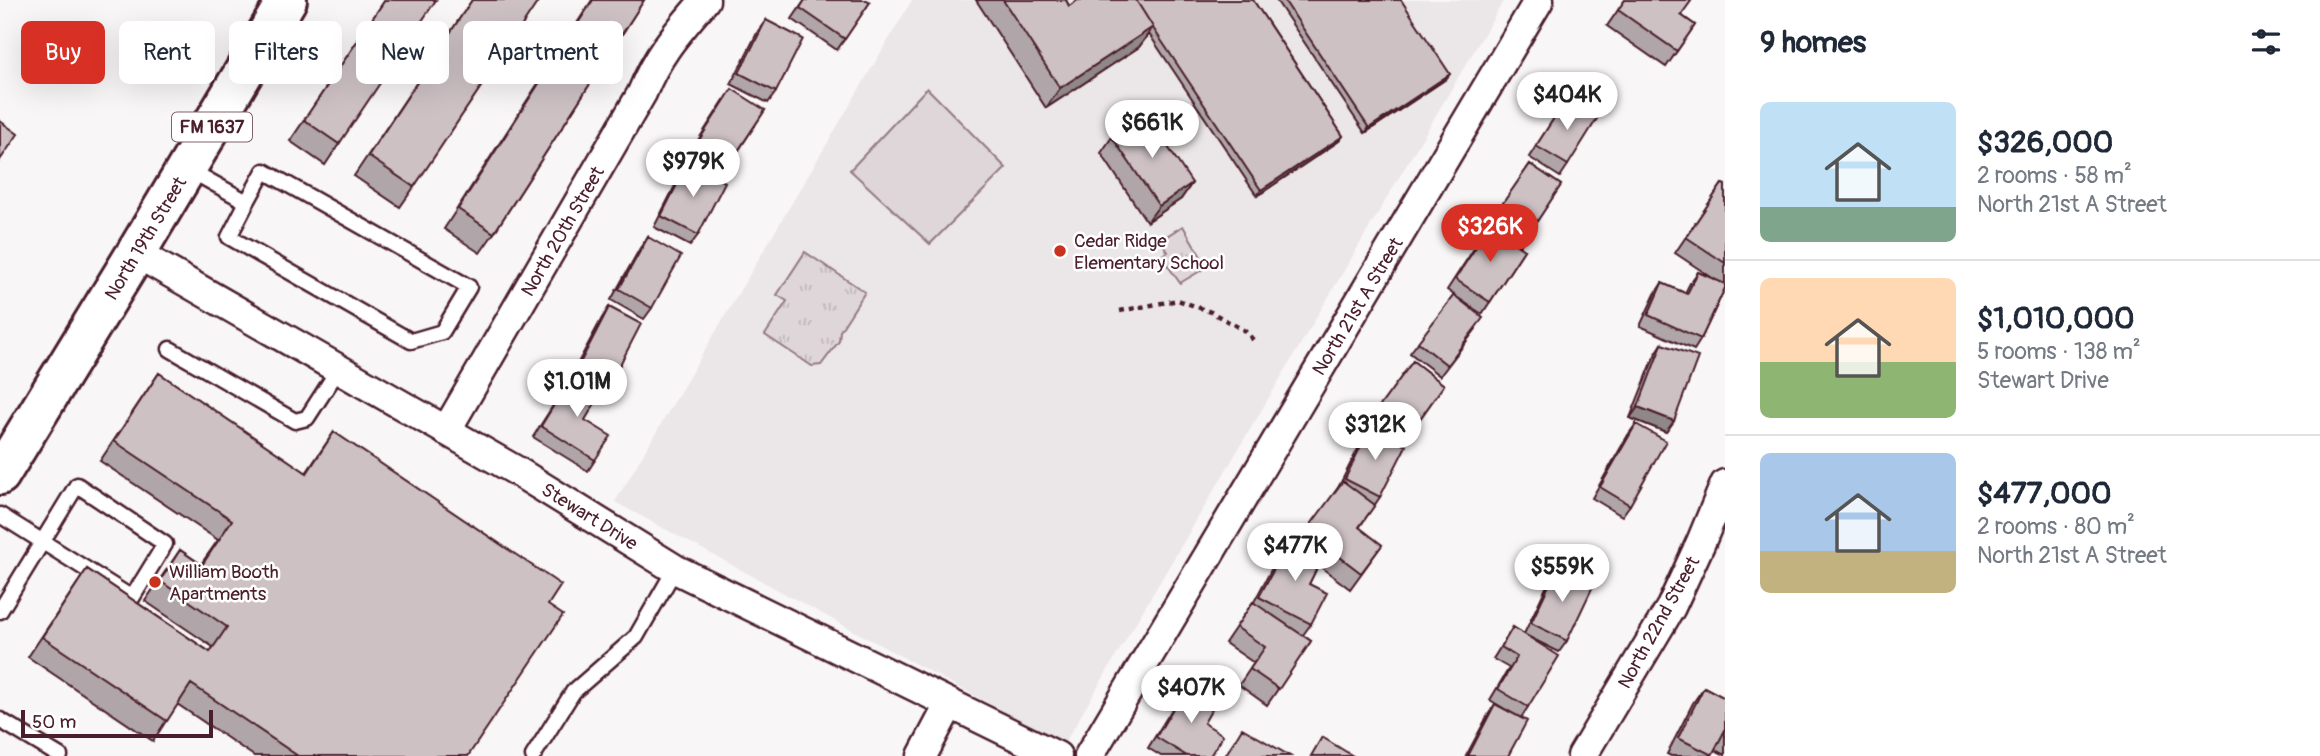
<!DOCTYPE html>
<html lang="en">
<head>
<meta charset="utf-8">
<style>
  :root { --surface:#fff; --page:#f6f6f7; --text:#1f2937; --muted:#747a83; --line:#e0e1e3; --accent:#d93025 }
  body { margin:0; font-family:Pangolin,sans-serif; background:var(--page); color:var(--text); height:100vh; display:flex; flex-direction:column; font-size:26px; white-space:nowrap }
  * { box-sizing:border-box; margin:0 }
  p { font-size:23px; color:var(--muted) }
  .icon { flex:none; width:38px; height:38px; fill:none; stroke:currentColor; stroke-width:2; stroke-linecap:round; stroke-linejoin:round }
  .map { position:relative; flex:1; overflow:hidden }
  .sheet { display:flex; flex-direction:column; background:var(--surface); width:595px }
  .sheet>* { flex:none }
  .top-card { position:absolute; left:21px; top:21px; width:665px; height:63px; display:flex; gap:14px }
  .scale { position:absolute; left:21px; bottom:18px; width:192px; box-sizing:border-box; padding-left:7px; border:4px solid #4a1f2b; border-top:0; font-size:19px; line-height:24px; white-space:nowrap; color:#4a1f2b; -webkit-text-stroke:5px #fff; paint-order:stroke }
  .price { position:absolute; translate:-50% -60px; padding:0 16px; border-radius:24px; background:#fff; color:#222; font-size:23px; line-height:46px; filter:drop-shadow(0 2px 4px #0008) }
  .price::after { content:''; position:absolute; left:50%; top:42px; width:21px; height:16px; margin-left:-10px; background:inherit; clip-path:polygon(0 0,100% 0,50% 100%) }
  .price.on { background:var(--accent); color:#fff }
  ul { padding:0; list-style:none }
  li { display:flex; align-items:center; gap:21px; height:175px; padding:0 35px }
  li+li { border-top:2px solid var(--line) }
  li span { display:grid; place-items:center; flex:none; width:196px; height:140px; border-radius:10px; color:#555 }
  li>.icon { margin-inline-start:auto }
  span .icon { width:84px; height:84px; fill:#fffc; stroke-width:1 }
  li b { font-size:30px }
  h2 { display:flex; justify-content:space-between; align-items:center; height:84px; padding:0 35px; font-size:30px }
  .chip { padding:0 24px; border-radius:10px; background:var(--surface); box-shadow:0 7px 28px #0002; font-size:24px; line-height:63px }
  .chip.on { background:var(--accent); color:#fff }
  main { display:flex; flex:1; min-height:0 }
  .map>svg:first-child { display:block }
</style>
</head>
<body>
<main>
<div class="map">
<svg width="1725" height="756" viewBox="0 0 1725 756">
  <defs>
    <pattern id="grass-tufts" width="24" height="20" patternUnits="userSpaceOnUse" patternTransform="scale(1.75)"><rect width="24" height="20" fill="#ded6d9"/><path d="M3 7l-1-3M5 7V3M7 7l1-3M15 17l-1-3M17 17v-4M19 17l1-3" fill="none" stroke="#c0b7ba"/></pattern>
  </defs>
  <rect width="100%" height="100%" fill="#f8f6f7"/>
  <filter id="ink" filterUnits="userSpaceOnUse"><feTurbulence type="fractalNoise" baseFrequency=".0143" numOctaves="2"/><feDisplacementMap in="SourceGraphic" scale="14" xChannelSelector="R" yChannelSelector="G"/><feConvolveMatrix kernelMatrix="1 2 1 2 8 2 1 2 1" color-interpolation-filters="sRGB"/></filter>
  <g filter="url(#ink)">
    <path fill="#ebe6e8" d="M 912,0 L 1504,0 L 1064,744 L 615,502 Z"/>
    <path fill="url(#grass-tufts)" stroke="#947a82" stroke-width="2" d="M 1183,226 L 1207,267 L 1180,283 L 1161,256 L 1168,252 L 1160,240 Z
      M 805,252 L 865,292 L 840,331 L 839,341 L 821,365 L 812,366 L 765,335 L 787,301 L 777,295 Z"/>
    <path fill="#ded6d9" stroke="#947a82" stroke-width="2" d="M 927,88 L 1006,168 L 930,244 L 850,170 Z"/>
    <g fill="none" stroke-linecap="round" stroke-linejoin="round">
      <defs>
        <path id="lane" d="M 188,169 L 247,202 L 229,237 L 411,341 L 442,332 L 469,287 L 264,171 L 247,202
          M 170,349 L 295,421 L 307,418 L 338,370
          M 0,515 L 132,598 L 165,544 L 77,485 L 0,611
          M 0,720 L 60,756
          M 533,756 L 573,692 L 636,637 L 675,569"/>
        <path id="street" d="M 136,253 L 515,470 L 675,569 L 1057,756
          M 446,431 L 642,93 C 658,53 678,32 705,0
          M 922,756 L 949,705
          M 1089,756 L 1539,0
          M 1582,756 L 1671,607 L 1701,542 L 1725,484"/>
        <path id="primary" d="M 0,475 L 136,253 L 287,0"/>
      </defs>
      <use href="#lane" stroke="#4a1f2b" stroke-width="19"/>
      <use href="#street" stroke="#4a1f2b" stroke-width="33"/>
      <use href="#primary" stroke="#4a1f2b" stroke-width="44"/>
      <path stroke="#4a1f2b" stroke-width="4.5" stroke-dasharray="5 5" stroke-linecap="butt" d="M 1120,311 L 1178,300 L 1211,312 L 1245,331 L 1256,343"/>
      <use href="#lane" stroke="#fff" stroke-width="14"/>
      <use href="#street" stroke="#fff" stroke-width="28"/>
      <use href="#primary" stroke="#fff" stroke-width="38"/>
    </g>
    <path fill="#b0a6a9" stroke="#4a1f2b" stroke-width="2" d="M 385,0 L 339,144 L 325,165 L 290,141 Z
      M 472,0 L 414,187 L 400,207 L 354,176 Z
      M 592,0 L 644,0 L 494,233 L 480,253 L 444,229 Z
      M 805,0 L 870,2 L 837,50 L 792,19 Z
      M 976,0 L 1066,0 L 1069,6 L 1253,0 L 1343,136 L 1339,141 L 1257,196 L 1149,34 L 1139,47 L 1046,108 Z
      M 1276,0 L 1401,0 L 1446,79 L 1365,133 Z
      M 1625,0 L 1681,15 L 1695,25 L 1666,67 L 1607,26 Z
      M 766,20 L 776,92 L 768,103 L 731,84 L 758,31 Z
      M 1567,98 L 1568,165 L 1560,177 L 1529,157 Z
      M 724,100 L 765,110 L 720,179 L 698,235 L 690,246 L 654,227 L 681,174 L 688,163 L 702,169 L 686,159 Z
      M 1112,137 L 1192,183 L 1181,199 L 1147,222 L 1101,153 Z
      M 1530,164 L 1561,185 L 1520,246 L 1489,224 Z
      M 1722,184 L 1725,185 L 1725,288 L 1701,339 L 1694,350 L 1640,326 L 1655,294 L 1662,283 L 1685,293 L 1690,283 L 1698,272 L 1714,279 L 1675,253 Z
      M 648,237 L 652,308 L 644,319 L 611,300 L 640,248 Z
      M 1481,238 L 1524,250 L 1482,314 L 1458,298 L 1476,329 L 1440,376 L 1410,353 L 1454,295 L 1447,290 Z
      M 609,307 L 612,380 L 604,391 L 572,374 L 602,318 Z
      M 1662,344 L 1674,421 L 1666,432 L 1630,418 L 1655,355 Z
      M 1413,361 L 1444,385 L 1402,444 L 1380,497 L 1359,528 L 1382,545 L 1350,589 L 1318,565 L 1309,584 L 1311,624 L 1303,635 L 1311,641 L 1267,705 L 1239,685 L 1254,663 L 1225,643 L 1253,602 L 1254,602 L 1279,555 L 1290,539 L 1298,543 L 1337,490 L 1363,439 L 1370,427 L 1393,439 L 1369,421 Z
      M 159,373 L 306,473 L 334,432 L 548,605 L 468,756 L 254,756 L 177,704 L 153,741 L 28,657 L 87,569 L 210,652 L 213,647 L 145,601 L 180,550 L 201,564 L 218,540 L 100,461 Z
      M 572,376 L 595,460 L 588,471 L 533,437 Z
      M 1636,424 L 1630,505 L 1622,516 L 1592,498 L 1628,435 Z
      M 1558,566 L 1567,641 L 1559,652 L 1527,636 L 1528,707 L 1521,718 L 1508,756 L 1466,756 L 1488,715 L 1495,704 L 1508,711 L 1490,700 L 1509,668 L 1493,659 L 1513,627 L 1524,634 L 1551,577 Z
      M 1187,685 L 1210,756 L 1161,756 L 1148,748 Z
      M 1704,687 L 1725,698 L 1725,755 L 1715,750 L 1711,756 L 1671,756 L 1667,754 L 1693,703 Z"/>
    <path fill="#908789" stroke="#4a1f2b" stroke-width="2" d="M 1153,27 L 1139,47 L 1046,108 L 1060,88 Z
      M 1450,74 L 1446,79 L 1365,133 L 1369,128 Z
      M 1343,136 L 1339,141 L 1257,196 L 1261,190 Z
      M 1192,183 L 1181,199 L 1147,222 L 1159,206 Z
      M 1638,407 L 1674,421 L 1666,432 L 1630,418 Z"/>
    <path fill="#cdc1c4" stroke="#4a1f2b" stroke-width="2" d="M 385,0 L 436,0 L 339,144 L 304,120 Z
      M 472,0 L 539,0 L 414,187 L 368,156 Z
      M 593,0 L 644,0 L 494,233 L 458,209 Z
      M 805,0 L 867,0 L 870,2 L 845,39 L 800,8 Z
      M 1003,0 L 1066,0 L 1069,6 L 1078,0 L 1136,0 L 1153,27 L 1060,88 Z
      M 1136,0 L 1253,0 L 1343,136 L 1261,190 L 1153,28 L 1153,27 Z
      M 1284,0 L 1401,0 L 1450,74 L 1369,128 Z
      M 1625,0 L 1689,0 L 1691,1 L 1681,15 L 1695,25 L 1677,51 L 1618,10 Z
      M 766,20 L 803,39 L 776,92 L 739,73 Z
      M 732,89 L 765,110 L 726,169 L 694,148 Z
      M 1567,98 L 1598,117 L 1568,165 L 1536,146 Z
      M 1146,114 L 1192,183 L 1159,206 L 1112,137 Z
      M 0,121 L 18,134 L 0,160 Z
      M 688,163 L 725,182 L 698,235 L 661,216 Z
      M 1530,164 L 1561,185 L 1528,235 L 1496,213 Z
      M 1722,184 L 1725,185 L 1725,263 L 1686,237 Z
      M 1489,227 L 1524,250 L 1490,302 L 1455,279 Z
      M 648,237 L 681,256 L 652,308 L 619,289 Z
      M 1698,272 L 1725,284 L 1725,288 L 1701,339 L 1648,315 L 1662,283 L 1687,294 Z
      M 1454,295 L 1483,318 L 1447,365 L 1418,342 Z
      M 609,307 L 641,324 L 612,380 L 580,363 Z
      M 1662,344 L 1698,357 L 1674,421 L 1638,407 Z
      M 1413,361 L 1444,385 L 1409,434 L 1377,410 Z
      M 159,373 L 307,473 L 334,432 L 561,585 L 548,605 L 563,615 L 468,756 L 298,756 L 191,684 L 167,721 L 42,637 L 87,569 L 210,652 L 227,627 L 160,581 L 180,550 L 202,565 L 232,520 L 114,441 Z
      M 572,376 L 601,393 L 585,420 L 611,436 L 595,460 L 541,426 Z
      M 1636,424 L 1666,441 L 1630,505 L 1600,487 Z
      M 1370,427 L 1406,446 L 1380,497 L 1345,479 Z
      M 1343,481 L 1375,505 L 1359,527 L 1382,545 L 1361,573 L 1306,531 Z
      M 1290,539 L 1323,556 L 1309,584 L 1327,593 L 1311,624 L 1259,597 Z
      M 1558,566 L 1594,584 L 1567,641 L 1531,623 Z
      M 1253,602 L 1311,641 L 1279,689 L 1250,669 L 1265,647 L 1236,627 Z
      M 1513,627 L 1559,656 L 1528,707 L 1498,689 L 1517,657 L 1501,647 Z
      M 1187,685 L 1216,702 L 1204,723 L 1223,735 L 1210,756 L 1187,756 L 1156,737 Z
      M 1704,687 L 1725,698 L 1725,733 L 1724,732 L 1712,755 L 1678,738 Z
      M 1495,704 L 1527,721 L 1508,756 L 1468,756 Z
      M 1242,728 L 1290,756 L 1225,756 Z
      M 1322,737 L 1353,756 L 1311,756 Z"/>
  </g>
  <g fill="#c8321e" stroke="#fff" stroke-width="2.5">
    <circle cx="1060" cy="251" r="7"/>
    <circle cx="155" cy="582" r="7"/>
  </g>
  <g text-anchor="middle" stroke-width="5" stroke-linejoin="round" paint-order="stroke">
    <rect fill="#fff" stroke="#80626b" stroke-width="2" x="172" y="112.5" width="80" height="29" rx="5"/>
    <g font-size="18" font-weight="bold" fill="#4a1f2b">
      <text x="212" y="133">FM 1637</text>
    </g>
    <g font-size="19" fill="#4a1f2b" stroke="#fff">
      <text transform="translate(562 231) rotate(-60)" y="7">North 20th Street</text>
      <text transform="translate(145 238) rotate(-59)" y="7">North 19th Street</text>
      <text transform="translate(1357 306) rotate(-59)" y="7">North 21st A Street</text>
      <text transform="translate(590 516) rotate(32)" y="7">Stewart Drive</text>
      <text transform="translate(1658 622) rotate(-61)" y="7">North 22nd Street</text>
    </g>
    <g font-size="19" fill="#4a1f2b" stroke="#fff" text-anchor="start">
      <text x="1074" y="247">Cedar Ridge<tspan x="1074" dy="22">Elementary School</tspan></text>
      <text x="169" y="578">William Booth<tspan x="169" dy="22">Apartments</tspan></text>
    </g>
  </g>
</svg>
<div class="scale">50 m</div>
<b class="price" style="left:1567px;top:132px">$404K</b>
<b class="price" style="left:1152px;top:160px">$661K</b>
<b class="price" style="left:693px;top:199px">$979K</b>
<b class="price on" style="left:1490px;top:264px">$326K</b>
<b class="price" style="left:577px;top:419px">$1.01M</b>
<b class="price" style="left:1375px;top:462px">$312K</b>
<b class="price" style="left:1295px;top:583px">$477K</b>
<b class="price" style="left:1562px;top:604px">$559K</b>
<b class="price" style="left:1191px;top:725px">$407K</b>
<div class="top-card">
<a class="chip on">Buy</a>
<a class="chip">Rent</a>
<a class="chip">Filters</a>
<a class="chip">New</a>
<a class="chip">Apartment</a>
</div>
</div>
<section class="sheet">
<h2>9 homes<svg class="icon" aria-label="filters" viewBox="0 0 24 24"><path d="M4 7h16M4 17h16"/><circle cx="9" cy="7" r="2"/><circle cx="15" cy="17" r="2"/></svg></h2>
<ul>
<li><span style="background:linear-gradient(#bfe0f5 75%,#7fa58c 0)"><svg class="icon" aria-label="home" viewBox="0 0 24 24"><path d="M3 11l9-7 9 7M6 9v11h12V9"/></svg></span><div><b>$326,000</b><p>2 rooms · 58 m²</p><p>North 21st A Street</p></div></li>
<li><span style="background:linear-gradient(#ffd9b3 60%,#8fb573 0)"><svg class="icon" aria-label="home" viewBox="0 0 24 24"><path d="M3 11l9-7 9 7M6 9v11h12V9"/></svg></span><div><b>$1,010,000</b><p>5 rooms · 138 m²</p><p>Stewart Drive</p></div></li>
<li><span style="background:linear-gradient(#a9c7e8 70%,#c2b280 0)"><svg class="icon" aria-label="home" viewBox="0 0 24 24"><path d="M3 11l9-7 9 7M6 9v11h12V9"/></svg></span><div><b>$477,000</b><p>2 rooms · 80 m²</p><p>North 21st A Street</p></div></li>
</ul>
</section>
</main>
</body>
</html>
